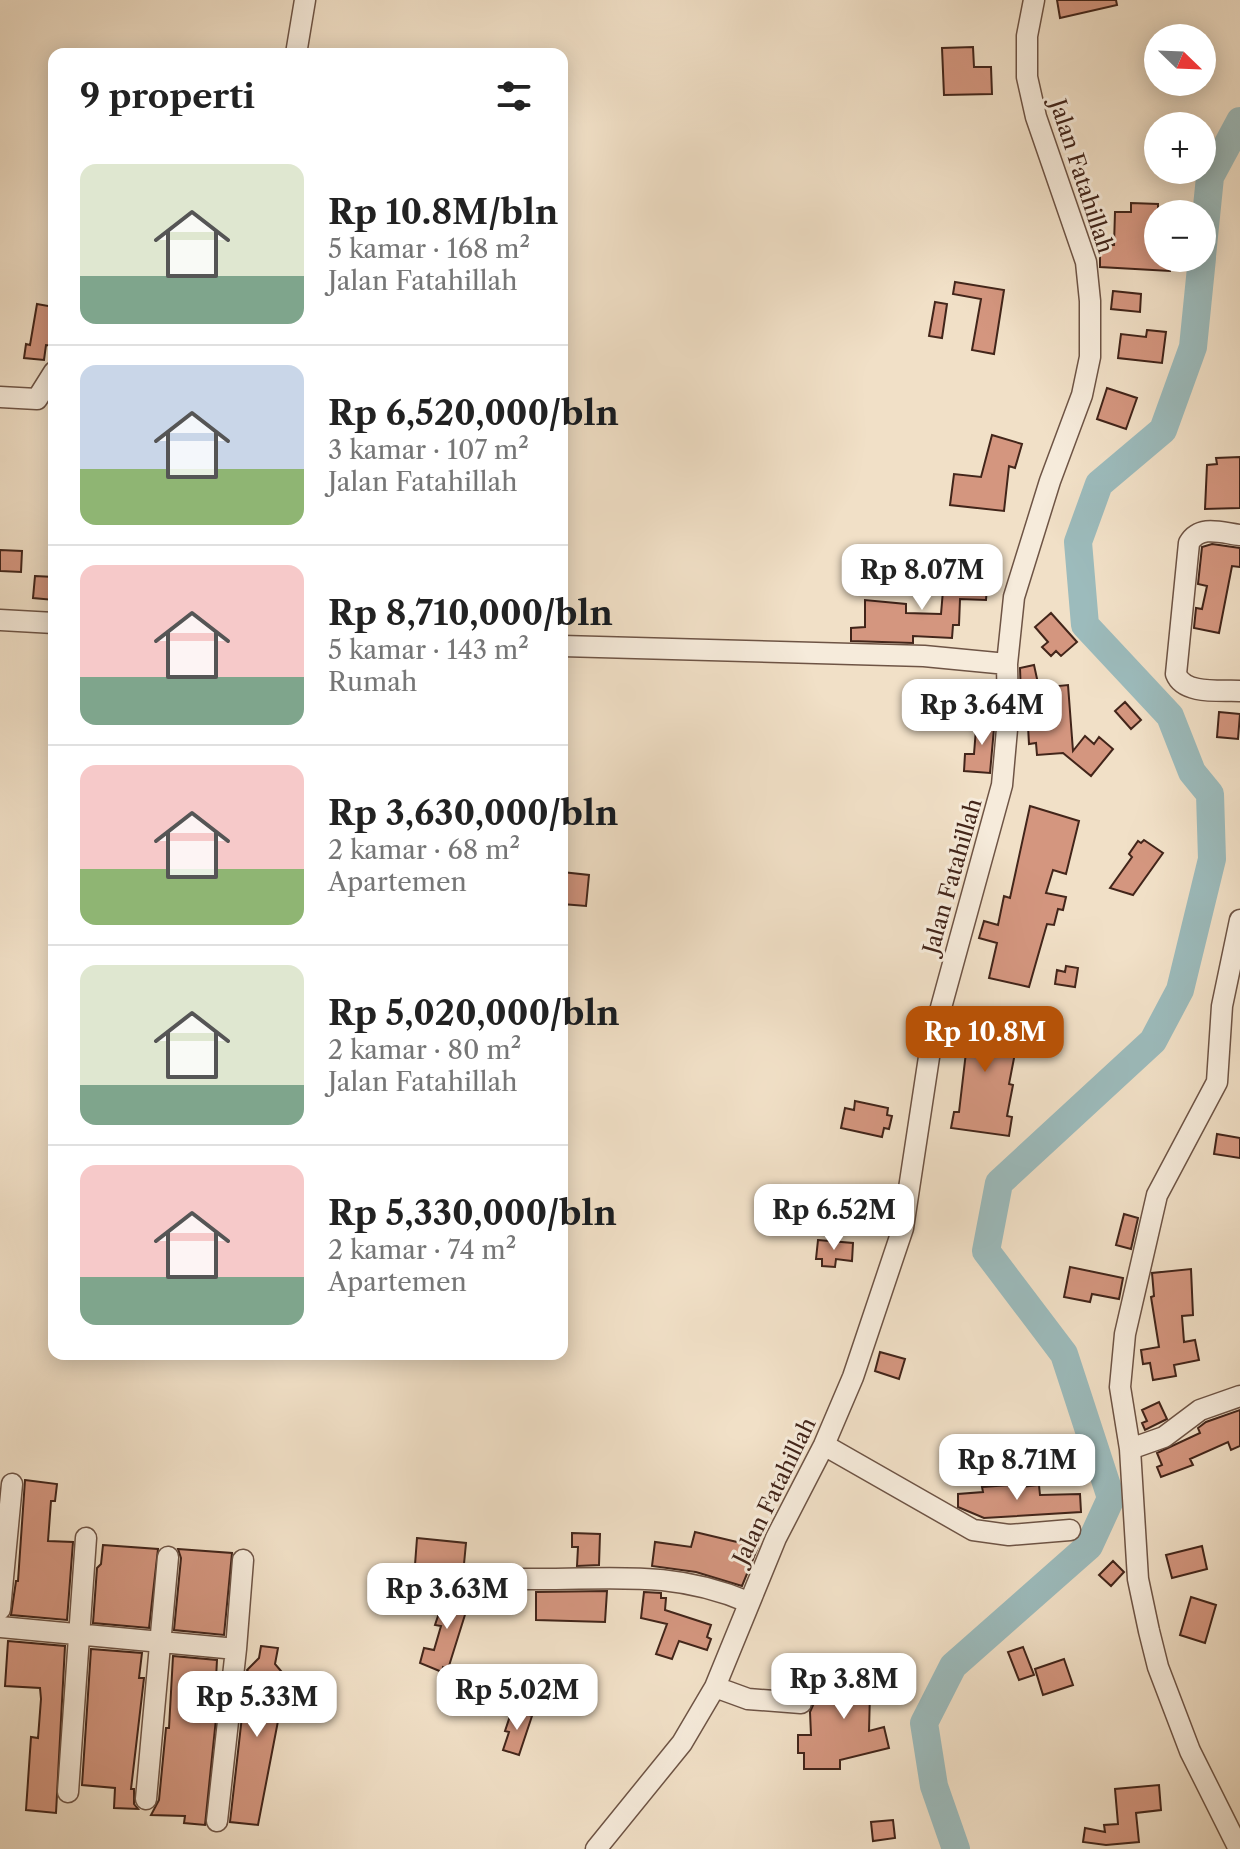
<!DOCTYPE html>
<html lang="id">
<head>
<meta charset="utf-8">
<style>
  :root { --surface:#fff; --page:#f2f2f2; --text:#222; --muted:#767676; --line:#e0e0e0; --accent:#b45309 }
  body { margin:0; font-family:"Libre Caslon Text",serif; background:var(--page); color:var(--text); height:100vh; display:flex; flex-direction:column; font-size:30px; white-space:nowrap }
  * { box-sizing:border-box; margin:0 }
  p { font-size:26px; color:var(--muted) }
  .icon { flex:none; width:44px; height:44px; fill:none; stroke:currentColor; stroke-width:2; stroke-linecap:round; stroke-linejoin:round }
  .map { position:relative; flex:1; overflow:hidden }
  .drawer { position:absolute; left:48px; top:48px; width:520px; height:1312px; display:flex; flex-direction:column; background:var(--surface); border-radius:16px; box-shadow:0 4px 20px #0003 }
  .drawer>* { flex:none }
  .needle { width:52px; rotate:113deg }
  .fabs { position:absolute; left:1144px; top:24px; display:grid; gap:16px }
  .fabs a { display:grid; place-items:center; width:72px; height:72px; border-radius:50%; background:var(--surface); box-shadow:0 4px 20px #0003; font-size:40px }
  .price { position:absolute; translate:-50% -68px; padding:0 18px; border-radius:16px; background:#fff; color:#222; font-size:26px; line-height:52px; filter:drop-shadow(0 2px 4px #0008) }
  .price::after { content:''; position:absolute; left:50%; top:48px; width:24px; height:18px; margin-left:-12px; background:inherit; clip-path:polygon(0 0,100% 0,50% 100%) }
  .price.active { background:var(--accent); color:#fff }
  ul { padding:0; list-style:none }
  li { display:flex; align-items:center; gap:24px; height:200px; padding:0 32px }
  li+li { border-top:2px solid var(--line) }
  li span { display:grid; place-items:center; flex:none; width:224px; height:160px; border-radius:16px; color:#555 }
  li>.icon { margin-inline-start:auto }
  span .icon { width:96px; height:96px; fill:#fffc; stroke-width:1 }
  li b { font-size:34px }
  h2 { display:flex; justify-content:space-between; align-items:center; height:96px; padding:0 32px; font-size:34px }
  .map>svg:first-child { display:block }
</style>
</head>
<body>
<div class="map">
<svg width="1240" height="1849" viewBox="0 0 1240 1849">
  <rect width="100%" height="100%" fill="#f1e0c7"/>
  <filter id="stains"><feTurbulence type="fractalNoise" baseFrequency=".0025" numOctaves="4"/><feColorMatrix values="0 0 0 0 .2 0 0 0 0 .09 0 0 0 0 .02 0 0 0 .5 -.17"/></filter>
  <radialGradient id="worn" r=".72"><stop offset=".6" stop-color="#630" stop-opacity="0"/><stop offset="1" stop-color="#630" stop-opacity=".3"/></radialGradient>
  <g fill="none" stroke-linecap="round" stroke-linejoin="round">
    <path stroke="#9cbbbc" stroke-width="28" d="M 1202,256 L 1210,177 L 1240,121
      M 956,1849 L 934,1786 L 924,1723 L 953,1666 L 1089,1546 L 1111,1498 L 1064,1354 L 986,1251 L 999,1183 L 1153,1041 L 1180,990 L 1212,859 L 1210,794 L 1192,772 L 1170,716 L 1085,625 L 1078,542 L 1099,484 L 1163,430 L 1193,347 L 1202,258"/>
  </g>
  <path fill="#d4967f" stroke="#42251a" stroke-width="2" d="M 1057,0 L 1116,0 L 1117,5 L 1060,18 Z
    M 973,47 L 974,67 L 991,67 L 992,94 L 944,95 L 942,48 Z
    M 1131,203 L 1158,204 L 1158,258 L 1171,258 L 1170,271 L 1100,267 L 1100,245 L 1114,245 L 1115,212 L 1131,212 Z
    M 955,282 L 1004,290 L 994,354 L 972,350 L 981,299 L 953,294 Z
    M 1113,291 L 1141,294 L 1140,312 L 1111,309 Z
    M 935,302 L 947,304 L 942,338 L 929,336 Z
    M 37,304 L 54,307 L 54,346 L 46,345 L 44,360 L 24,358 L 26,344 L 30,345 Z
    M 1147,330 L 1166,332 L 1162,363 L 1118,358 L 1121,334 L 1146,337 Z
    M 1107,388 L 1137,398 L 1126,429 L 1097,419 Z
    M 992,435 L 1022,444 L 1015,468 L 1009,466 L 1004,511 L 950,505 L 954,474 L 981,477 Z
    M 1240,457 L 1240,508 L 1205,509 L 1207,465 L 1217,464 L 1216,458 Z
    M 1212,544 L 1240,548 L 1240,567 L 1232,566 L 1219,633 L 1194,628 L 1196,608 L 1202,609 L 1207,586 L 1198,584 L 1202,547 Z
    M 0,550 L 22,551 L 21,572 L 0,571 Z
    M 945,567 L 988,574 L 986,600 L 960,599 L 959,625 L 953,625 L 952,638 L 913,636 L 913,643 L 851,641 L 851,628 L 865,627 L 865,600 L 906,604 L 906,613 L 941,614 Z
    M 35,576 L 54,577 L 54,600 L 33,598 Z
    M 1051,613 L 1077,642 L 1061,656 L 1056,651 L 1051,656 L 1042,647 L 1048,642 L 1035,627 Z
    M 1034,665 L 1039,688 L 1068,685 L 1073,751 L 1085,736 L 1094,744 L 1099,737 L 1113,749 L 1091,776 L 1063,753 L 1037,755 L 1036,743 L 1029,744 L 1028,726 L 1022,727 L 1020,668 Z
    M 1125,702 L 1141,720 L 1131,729 L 1115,711 Z
    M 1219,712 L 1240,714 L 1238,739 L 1217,737 Z
    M 977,716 L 995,717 L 990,773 L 964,771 L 965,754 L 974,754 Z
    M 1030,806 L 1079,821 L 1066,874 L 1053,870 L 1046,893 L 1066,897 L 1063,910 L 1058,909 L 1054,925 L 1047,924 L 1029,987 L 989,978 L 997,943 L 979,938 L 984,921 L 998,925 L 1004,896 L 1010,898 Z
    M 1144,840 L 1163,853 L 1133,895 L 1110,888 L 1132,857 L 1129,854 L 1138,841 L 1141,843 Z
    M 562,872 L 589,875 L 586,906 L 562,904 Z
    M 1066,966 L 1078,968 L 1075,987 L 1055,984 L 1057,970 L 1065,972 Z
    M 975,1008 L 1011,1015 L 1004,1051 L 1015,1053 L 1009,1084 L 1013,1085 L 1007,1116 L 1012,1117 L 1009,1136 L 951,1128 L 954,1112 L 959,1112 L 968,1035 L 949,1032 L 950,1023 L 952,1017 L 972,1021 Z
    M 855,1101 L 888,1108 L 887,1115 L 892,1116 L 889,1129 L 884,1128 L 882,1137 L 841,1128 L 845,1108 L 854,1110 Z
    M 1217,1134 L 1240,1138 L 1240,1158 L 1214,1154 Z
    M 1124,1214 L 1138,1218 L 1131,1249 L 1116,1245 Z
    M 818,1240 L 853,1243 L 852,1261 L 836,1259 L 835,1267 L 822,1266 L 822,1259 L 816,1259 Z
    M 1070,1267 L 1123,1278 L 1119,1299 L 1092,1294 L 1090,1302 L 1064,1297 Z
    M 1191,1269 L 1193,1315 L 1182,1316 L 1184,1342 L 1195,1340 L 1199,1360 L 1174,1365 L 1176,1376 L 1153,1380 L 1150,1363 L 1143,1364 L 1141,1350 L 1159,1347 L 1151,1297 L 1154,1296 L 1152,1273 Z
    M 880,1352 L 905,1359 L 899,1379 L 875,1371 Z
    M 1159,1402 L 1167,1419 L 1145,1430 L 1142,1423 L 1147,1421 L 1142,1410 Z
    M 1240,1410 L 1240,1446 L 1231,1450 L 1228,1442 L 1190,1459 L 1193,1465 L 1161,1477 L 1157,1467 L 1162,1465 L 1157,1453 L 1200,1433 L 1198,1428 L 1206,1422 Z
    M 25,1480 L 57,1484 L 55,1501 L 51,1501 L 48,1541 L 73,1542 L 67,1620 L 11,1615 L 16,1581 L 18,1581 Z
    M 1010,1485 L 1010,1488 L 1039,1485 L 1040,1495 L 1080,1494 L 1081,1512 L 984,1518 L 958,1507 L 958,1494 L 983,1492 L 982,1487 Z
    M 695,1532 L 758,1547 L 742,1586 L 696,1572 L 652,1566 L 655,1542 L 691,1547 Z
    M 572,1533 L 600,1534 L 599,1565 L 577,1566 L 578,1547 L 572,1547 Z
    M 417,1538 L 466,1543 L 464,1564 L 415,1565 Z
    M 103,1545 L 158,1549 L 149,1628 L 93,1623 L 97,1568 L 101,1564 Z
    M 1202,1546 L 1207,1569 L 1172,1578 L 1166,1555 Z
    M 178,1549 L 232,1553 L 224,1635 L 174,1630 L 181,1558 Z
    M 1113,1561 L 1124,1572 L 1111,1586 L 1099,1575 Z
    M 450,1590 L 461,1590 L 469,1602 L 448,1669 L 443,1667 L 442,1672 L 420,1663 L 424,1648 L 434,1650 L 441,1626 L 435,1625 L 444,1598 L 447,1599 Z
    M 607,1591 L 605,1622 L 536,1620 L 536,1592 Z
    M 644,1592 L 661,1593 L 661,1598 L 666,1598 L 665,1610 L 711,1625 L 707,1637 L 711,1639 L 707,1650 L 679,1641 L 672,1659 L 656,1654 L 667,1624 L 641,1618 Z
    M 1191,1597 L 1216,1605 L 1205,1643 L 1180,1635 Z
    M 8,1641 L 65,1646 L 56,1813 L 26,1810 L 31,1737 L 38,1738 L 41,1699 L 40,1688 L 5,1686 Z
    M 261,1646 L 278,1648 L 275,1664 L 286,1677 L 267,1693 L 283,1695 L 258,1825 L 230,1822 L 245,1690 L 264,1693 L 247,1670 L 259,1658 Z
    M 1023,1647 L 1034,1675 L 1019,1680 L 1008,1652 Z
    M 91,1649 L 142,1653 L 139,1678 L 144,1678 L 131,1789 L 134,1789 L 134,1804 L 138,1809 L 114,1808 L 115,1788 L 82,1785 Z
    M 173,1656 L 217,1660 L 216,1679 L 220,1680 L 205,1825 L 184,1823 L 185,1816 L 151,1815 L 159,1800 L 166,1728 L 169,1728 Z
    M 1064,1659 L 1073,1685 L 1043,1695 L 1035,1669 Z
    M 845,1660 L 870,1662 L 868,1679 L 892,1680 L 891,1694 L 870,1693 L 869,1731 L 884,1727 L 889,1748 L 840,1760 L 840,1769 L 804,1769 L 804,1753 L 798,1753 L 798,1735 L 811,1735 L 810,1712 L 814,1703 L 810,1694 L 843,1695 Z
    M 517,1711 L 532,1716 L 519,1755 L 503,1750 L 509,1732 L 505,1731 L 511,1713 L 516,1714 Z
    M 1159,1785 L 1161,1810 L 1136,1813 L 1139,1842 L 1106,1845 L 1083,1842 L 1085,1828 L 1105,1832 L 1104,1825 L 1118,1824 L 1115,1789 Z
    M 893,1820 L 895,1838 L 873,1841 L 871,1822 Z"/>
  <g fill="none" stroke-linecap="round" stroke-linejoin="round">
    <defs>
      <path id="minor" d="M 296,54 L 305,0
        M 0,397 L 37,399 L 54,372
        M 1240,535 C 1222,533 1200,524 1189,543 L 1176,674 C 1184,695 1221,690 1240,691
        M 0,620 L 54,623
        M 562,646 L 924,656 L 1007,664
        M 824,1445 L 973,1530 L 1009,1535 L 1070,1530
        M 1130,1449 L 1164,1437 L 1200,1410 L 1240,1396
        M 422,1576 C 457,1577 493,1579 528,1579 C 609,1580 671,1569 748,1602
        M 0,1609 L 12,1484
        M 0,1627 L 236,1649 L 217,1821
        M 236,1649 L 243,1560
        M 715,1687 L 748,1699 L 801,1703
        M 68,1792 L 86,1538
        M 146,1799 L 168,1557
        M 596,1849 L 682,1743 L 715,1687 L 776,1538 L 824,1445 L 853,1377 L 903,1228 L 931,1044 L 1002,785 L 1008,718 L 1007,664 L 1014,597 L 1050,481 L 1082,395 L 1090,357 L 1090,301 L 1086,262 L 1036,117 L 1027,77 L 1027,36 L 1034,0
        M 1239,1849 L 1190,1751 L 1158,1667 L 1149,1631 L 1138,1579 L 1130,1449 L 1120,1387 L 1125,1334 L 1157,1195 L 1217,1082 L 1222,1006 L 1240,920"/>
    </defs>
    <use href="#minor" stroke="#6e5445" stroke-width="23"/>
    <use href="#minor" stroke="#f6ebdb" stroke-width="20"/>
  </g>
  <g text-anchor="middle" stroke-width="6" stroke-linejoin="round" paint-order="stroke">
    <g font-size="22" fill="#42251a" stroke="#f6ebdb">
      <text transform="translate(1082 176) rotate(72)" y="8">Jalan Fatahillah</text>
      <text transform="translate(952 876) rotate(-74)" y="8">Jalan Fatahillah</text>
      <text transform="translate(774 1491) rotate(-64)" y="8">Jalan Fatahillah</text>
    </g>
  </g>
  <rect width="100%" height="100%" filter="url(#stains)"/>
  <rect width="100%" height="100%" fill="url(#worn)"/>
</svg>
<div class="fabs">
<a><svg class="needle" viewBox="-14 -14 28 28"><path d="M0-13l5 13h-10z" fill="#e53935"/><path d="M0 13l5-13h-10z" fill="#767676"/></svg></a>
<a>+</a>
<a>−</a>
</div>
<b class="price" style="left:922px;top:612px">Rp 8.07M</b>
<b class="price" style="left:982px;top:747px">Rp 3.64M</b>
<b class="price active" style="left:985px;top:1074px">Rp 10.8M</b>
<b class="price" style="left:834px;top:1252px">Rp 6.52M</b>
<b class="price" style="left:1017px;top:1502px">Rp 8.71M</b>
<b class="price" style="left:447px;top:1631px">Rp 3.63M</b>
<b class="price" style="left:844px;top:1721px">Rp 3.8M</b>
<b class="price" style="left:517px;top:1732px">Rp 5.02M</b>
<b class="price" style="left:257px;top:1739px">Rp 5.33M</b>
<section class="drawer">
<h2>9 properti<svg class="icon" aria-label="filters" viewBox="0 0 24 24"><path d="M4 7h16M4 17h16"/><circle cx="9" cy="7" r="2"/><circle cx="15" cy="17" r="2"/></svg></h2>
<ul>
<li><span style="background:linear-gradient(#dfe7d0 70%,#7fa58c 0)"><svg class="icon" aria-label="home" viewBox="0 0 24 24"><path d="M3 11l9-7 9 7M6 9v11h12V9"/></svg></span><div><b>Rp 10.8M/bln</b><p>5 kamar · 168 m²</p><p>Jalan Fatahillah</p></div></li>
<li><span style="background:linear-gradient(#c9d6e8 65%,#8fb573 0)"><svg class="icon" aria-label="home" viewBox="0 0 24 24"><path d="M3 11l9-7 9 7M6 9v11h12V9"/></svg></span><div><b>Rp 6,520,000/bln</b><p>3 kamar · 107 m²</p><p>Jalan Fatahillah</p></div></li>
<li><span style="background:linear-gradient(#f6c9c9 70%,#7fa58c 0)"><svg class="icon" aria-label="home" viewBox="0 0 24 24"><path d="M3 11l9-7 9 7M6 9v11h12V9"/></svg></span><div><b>Rp 8,710,000/bln</b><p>5 kamar · 143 m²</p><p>Rumah</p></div></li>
<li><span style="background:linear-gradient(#f6c9c9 65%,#8fb573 0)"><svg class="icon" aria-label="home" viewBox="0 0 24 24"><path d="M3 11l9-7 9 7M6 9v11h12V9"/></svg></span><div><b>Rp 3,630,000/bln</b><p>2 kamar · 68 m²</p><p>Apartemen</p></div></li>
<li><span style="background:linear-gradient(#dfe7d0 75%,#7fa58c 0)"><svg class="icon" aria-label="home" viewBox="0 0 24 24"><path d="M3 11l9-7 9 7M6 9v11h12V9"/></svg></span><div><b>Rp 5,020,000/bln</b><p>2 kamar · 80 m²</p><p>Jalan Fatahillah</p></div></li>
<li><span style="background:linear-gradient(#f6c9c9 70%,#7fa58c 0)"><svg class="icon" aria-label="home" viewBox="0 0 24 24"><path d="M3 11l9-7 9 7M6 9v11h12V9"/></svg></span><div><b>Rp 5,330,000/bln</b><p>2 kamar · 74 m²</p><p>Apartemen</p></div></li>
</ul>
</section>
</div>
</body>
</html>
